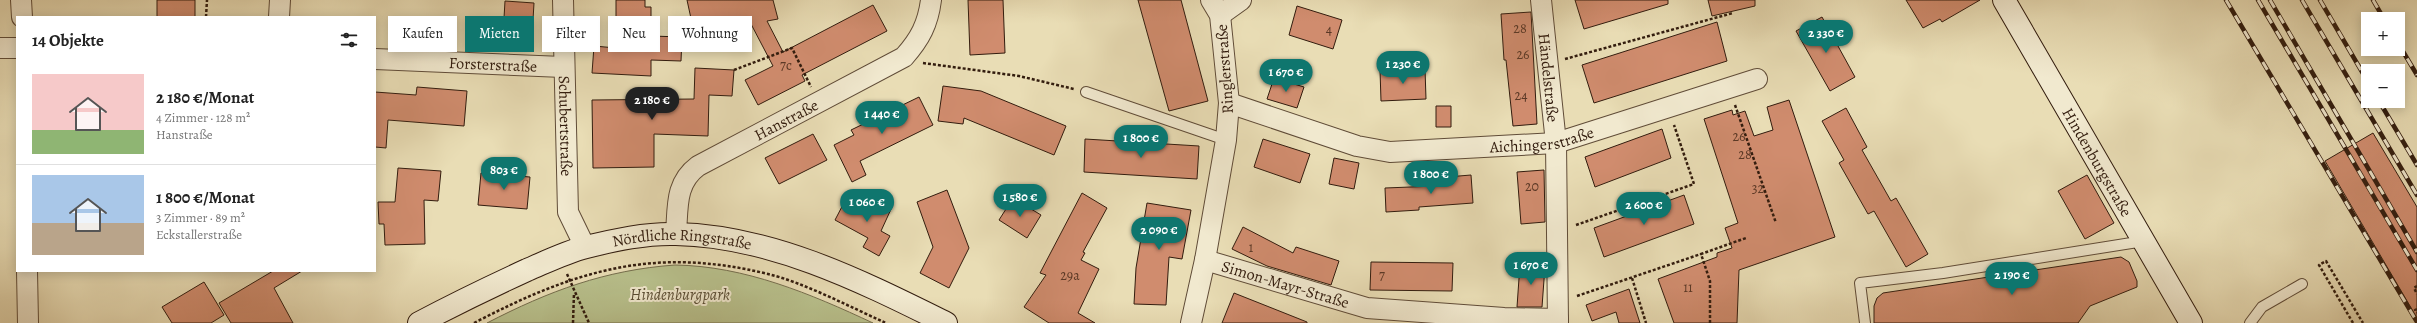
<!DOCTYPE html>
<html lang="de">
<head>
<meta charset="utf-8">
<style>
  :root { --surface:#fff; --page:#f6f6f6; --text:#222; --muted:#767676; --line:#e0e0e0; --accent:#0f766e }
  body { margin:0; font-family:Alegreya,serif; background:var(--page); color:var(--text); height:100vh; display:flex; flex-direction:column; font-size:15px; white-space:nowrap }
  * { box-sizing:border-box; margin:0 }
  p { font-size:13px; color:var(--muted) }
  .icon { flex:none; width:22px; height:22px; fill:none; stroke:currentColor; stroke-width:2; stroke-linecap:round; stroke-linejoin:round }
  .map { position:relative; flex:1; overflow:hidden }
  .drawer { position:absolute; left:16px; top:16px; width:360px; height:256px; display:flex; flex-direction:column; background:var(--surface); border-radius:0px; box-shadow:0 2px 10px #0003 }
  .drawer>* { flex:none }
  .guide { position:absolute; left:388px; top:16px; width:380px; height:36px; display:flex; gap:8px }
  .fabs { position:absolute; left:2361px; top:12px; display:grid; gap:8px }
  .fabs a { display:grid; place-items:center; width:44px; height:44px; border-radius:0px; background:var(--surface); box-shadow:0 2px 10px #0003; font-size:20px }
  .price { position:absolute; translate:-50% -34px; padding:0 9px; border-radius:14px; background:var(--accent); color:#fff; font-size:13px; line-height:26px; filter:drop-shadow(0 1px 2px #0008) }
  .price::after { content:''; position:absolute; left:50%; top:24px; width:12px; height:9px; margin-left:-6px; background:inherit; clip-path:polygon(0 0,100% 0,50% 100%) }
  .price.active { background:#222; color:#fff }
  ul { padding:0; list-style:none }
  li { display:flex; align-items:center; gap:12px; height:100px; padding:0 16px }
  li+li { border-top:1px solid var(--line) }
  li span { display:grid; place-items:center; flex:none; width:112px; height:80px; border-radius:0px; color:#555 }
  li>.icon { margin-inline-start:auto }
  span .icon { width:48px; height:48px; fill:#fffc; stroke-width:1 }
  li b { font-size:17px }
  h2 { display:flex; justify-content:space-between; align-items:center; height:48px; padding:0 16px; font-size:17px }
  .pill { padding:0 14px; border-radius:0px; background:var(--surface); box-shadow:0 2px 10px #0003; font-size:14px; line-height:36px }
  .pill.active { background:var(--accent); color:#fff }
  .map>svg:first-child { display:block }
</style>
</head>
<body>
<div class="map">
<svg width="2417" height="323" viewBox="0 0 2417 323">
  <rect width="100%" height="100%" fill="#e9ddb5"/>
  <filter id="stains"><feTurbulence type="fractalNoise" baseFrequency=".005" numOctaves="4"/><feColorMatrix values="0 0 0 0 .2 0 0 0 0 .09 0 0 0 0 .02 0 0 0 .5 -.17"/></filter>
  <radialGradient id="worn" r=".72"><stop offset=".6" stop-color="#630" stop-opacity="0"/><stop offset="1" stop-color="#630" stop-opacity=".3"/></radialGradient>
  <path fill="#b8c08c" stroke="#756e4d" d="M 675,265 C 745,266 811,294 873,323 L 487,323 C 549,291 605,270 675,265 Z"/>
  <path fill="#d08c6e" stroke="#321c0e" d="M 157,0 L 195,0 L 195,17 L 157,17 Z
    M 616,0 L 645,0 L 645,7 L 651,7 L 651,36 L 682,37 L 681,61 L 651,60 L 651,76 L 592,73 L 594,46 L 616,48 Z
    M 687,0 L 773,0 L 778,19 L 767,21 L 783,52 L 873,5 L 887,31 L 802,75 L 805,81 L 758,105 L 745,80 L 773,66 L 751,24 L 695,37 Z
    M 968,0 L 1003,0 L 1005,53 L 970,55 Z
    M 1138,0 L 1181,0 L 1208,101 L 1169,111 Z
    M 1575,0 L 1668,0 L 1668,4 L 1584,29 Z
    M 1708,0 L 1755,0 L 1755,6 L 1712,16 Z
    M 1906,0 L 1980,0 L 1942,22 L 1940,19 L 1923,28 Z
    M 505,1 L 534,3 L 532,37 L 503,35 Z
    M 1297,6 L 1342,20 L 1333,49 L 1289,35 Z
    M 1531,12 L 1537,124 L 1513,126 L 1506,60 L 1504,60 L 1501,14 Z
    M 1822,17 L 1855,77 L 1830,91 L 1796,31 Z
    M 1717,22 L 1727,61 L 1594,103 L 1582,65 Z
    M 695,68 L 734,70 L 732,96 L 709,95 L 708,136 L 654,134 L 654,167 L 593,168 L 592,100 L 694,99 Z
    M 1425,69 L 1426,99 L 1381,101 L 1380,70 Z
    M 1274,78 L 1304,87 L 1297,108 L 1267,99 Z
    M 943,86 L 981,91 L 1066,126 L 1054,155 L 964,118 L 963,124 L 938,121 Z
    M 417,87 L 467,91 L 464,126 L 388,120 L 386,148 L 375,147 L 375,92 L 416,95 Z
    M 919,97 L 933,125 L 860,161 L 866,175 L 852,182 L 834,145 L 854,135 L 851,130 Z
    M 1789,100 L 1835,237 L 1739,270 L 1737,323 L 1674,323 L 1658,279 L 1717,257 L 1717,253 L 1732,248 L 1725,228 L 1738,223 L 1704,119 L 1732,110 L 1733,115 L 1745,111 L 1754,136 L 1773,130 L 1767,107 Z
    M 1436,106 L 1451,106 L 1451,127 L 1436,127 Z
    M 1846,108 L 1867,147 L 1862,150 L 1891,201 L 1896,198 L 1928,254 L 1906,267 L 1874,211 L 1868,214 L 1839,163 L 1844,160 L 1822,121 Z
    M 1662,129 L 1671,158 L 1595,187 L 1585,157 Z
    M 2373,133 L 2417,207 L 2417,318 L 2325,161 Z
    M 813,134 L 827,160 L 779,184 L 765,158 Z
    M 1085,139 L 1199,146 L 1197,179 L 1084,172 Z
    M 1263,139 L 1310,154 L 1300,183 L 1254,167 Z
    M 1334,158 L 1359,163 L 1354,189 L 1329,184 Z
    M 398,168 L 441,171 L 438,201 L 424,200 L 425,244 L 385,245 L 384,224 L 379,224 L 378,202 L 395,202 Z
    M 1544,170 L 1545,222 L 1521,224 L 1517,172 Z
    M 481,173 L 530,177 L 527,209 L 478,205 Z
    M 1471,175 L 1473,203 L 1419,207 L 1419,210 L 1386,212 L 1385,188 L 1436,186 L 1435,178 Z
    M 2087,175 L 2114,223 L 2085,239 L 2058,191 Z
    M 947,190 L 969,248 L 949,288 L 920,273 L 933,247 L 917,202 Z
    M 1082,193 L 1107,208 L 1083,252 L 1085,253 L 1081,260 L 1099,269 L 1078,313 L 1095,323 L 1049,323 L 1024,307 L 1046,275 L 1040,273 Z
    M 1684,195 L 1694,224 L 1604,257 L 1594,228 Z
    M 847,197 L 870,210 L 875,199 L 892,207 L 881,231 L 890,236 L 879,256 L 863,247 L 868,238 L 835,220 Z
    M 1013,198 L 1041,215 L 1027,238 L 999,220 Z
    M 1147,203 L 1191,210 L 1182,259 L 1169,257 L 1166,305 L 1134,304 L 1136,268 Z
    M 1243,227 L 1293,253 L 1296,247 L 1339,261 L 1331,285 L 1267,266 L 1232,249 Z
    M 2121,257 L 2129,262 L 2137,281 L 2137,287 L 2090,306 L 2078,323 L 1874,323 L 1874,306 L 1877,298 L 1883,293 Z
    M 1371,262 L 1453,263 L 1452,291 L 1370,290 Z
    M 1520,264 L 1545,266 L 1542,307 L 1517,307 Z
    M 273,271 L 302,271 L 274,288 L 293,323 L 231,323 L 219,303 Z
    M 204,282 L 224,315 L 211,323 L 172,323 L 162,307 Z
    M 1629,289 L 1640,323 L 1619,323 L 1616,312 L 1592,321 L 1586,305 Z
    M 1234,293 L 1307,322 L 1307,323 L 1222,323 Z"/>
  <g fill="none" stroke-linecap="round" stroke-linejoin="round">
    <defs>
      <path id="lane" d="M 1086,92 L 1226,140
        M 1865,323 L 1860,283 L 1943,273 L 2144,241
        M 2250,323 L 2262,307 L 2302,284"/>
      <g id="street">
        <path d="M 21,0 L 22,17"/>
        <path id="s1" d="M 563,0 L 568,212 L 585,247"/>
        <path id="s2" d="M 1541,0 L 1556,143 L 1558,323"/>
        <path d="M 1220,15 L 1241,0"/>
        <path d="M 279,17 L 280,0"/>
        <path d="M 0,48 L 17,48"/>
        <path id="s3" d="M 375,59 L 563,67"/>
        <path id="s4" d="M 1229,103 L 1357,146 L 1390,152 L 1556,143 L 1757,79"/>
        <path id="s5" d="M 676,234 C 678,207 675,183 698,166 L 904,57 C 920,39 928,24 931,0"/>
        <path id="s6" d="M 1205,260 L 1367,308 L 1504,318 L 1558,319"/>
        <path d="M 27,271 L 28,323"/>
        <path d="M 1191,323 L 1205,260 L 1226,140 L 1229,103 L 1220,15 L 1211,0"/>
      </g>
      <g id="secondary">
        <path id="s7" d="M 2004,0 L 2191,323"/>
        <path id="s8" d="M 419,323 C 455,304 490,287 527,270 C 546,262 566,252 586,247 C 615,240 646,233 676,234 C 772,236 861,281 946,323"/>
      </g>
    </defs>
    <use href="#lane" stroke="#604c38" stroke-width="12"/>
    <use href="#street" stroke="#604c38" stroke-width="22"/>
    <use href="#secondary" stroke="#321c0e" stroke-width="24"/>
    <path stroke="#321c0e" stroke-width="2.5" stroke-dasharray="3 2" stroke-linecap="butt" d="M 206,17 L 207,0
      M 1565,59 L 1733,13
      M 923,63 L 1019,76 L 1074,89
      M 734,70 L 792,48 L 811,87
      M 1735,105 L 1776,223
      M 1576,225 L 1694,184 L 1674,125
      M 567,274 L 589,323
      M 1632,278 L 1646,323
      M 2417,286 L 2414,288 L 2417,294
      M 1577,296 L 1701,254
      M 2417,309 L 2415,310 L 2417,313
      M 474,323 C 576,270 654,246 768,274 C 805,283 850,307 886,323
      M 573,323 L 574,293
      M 1710,323 L 1710,281 L 1701,254 L 1746,238
      M 2353,323 L 2319,265 L 2326,261 L 2363,323"/>
    <use href="#lane" stroke="#f1e9cf" stroke-width="10"/>
    <use href="#street" stroke="#f1e9cf" stroke-width="20"/>
    <use href="#secondary" stroke="#f1e9cf" stroke-width="22"/>
    <defs>
      <path id="rail" d="M 2226,0 L 2417,322
        M 2258,0 L 2417,270
        M 2270,0 L 2417,252
        M 2302,0 L 2417,195
        M 2320,0 L 2368,82
        M 2373,0 L 2384,19
        M 2398,43 L 2417,75
        M 2379,101 L 2417,165"/>
    </defs>
    <use href="#rail" stroke="#321c0e" stroke-width="4.5"/>
    <use href="#rail" stroke="#f1e9cf" stroke-width="3" stroke-dasharray="9" stroke-linecap="butt"/>
  </g>
  <g text-anchor="middle" stroke-width="4" stroke-linejoin="round" paint-order="stroke">
    <g font-size="14" fill="#5a3826">
      <text x="1520" y="33">28</text>
      <text x="1329" y="34">4</text>
      <text x="1523" y="59">26</text>
      <text x="786" y="70">7c</text>
      <text x="1521" y="100">24</text>
      <text x="1739" y="141">26</text>
      <text x="1745" y="159">28</text>
      <text x="1532" y="191">20</text>
      <text x="1758" y="193">32</text>
      <text x="1251" y="252">1</text>
      <text x="1070" y="280">29a</text>
      <text x="1382" y="280">7</text>
      <text x="1688" y="292">11</text>
    </g>
    <g font-size="16" fill="#321c0e" stroke="#f1e9cf">
      <text dy="6" stroke="none"><textPath href="#s3" startOffset="118">Forsterstraße</textPath></text>
      <text transform="translate(1224 69) rotate(-94)" y="6">Ringlerstraße</text>
      <text dy="6" stroke="none"><textPath href="#s2" startOffset="78">Händelstraße</textPath></text>
      <text dy="6" stroke="none"><textPath href="#s5" startOffset="174">Hanstraße</textPath></text>
      <text dy="6" stroke="none"><textPath href="#s1" startOffset="126">Schubertstraße</textPath></text>
      <text dy="6" stroke="none"><textPath href="#s4" startOffset="321">Aichingerstraße</textPath></text>
      <text dy="6" stroke="none"><textPath href="#s7" startOffset="187">Hindenburgstraße</textPath></text>
      <text dy="6" stroke="none"><textPath href="#s8" startOffset="281">Nördliche Ringstraße</textPath></text>
      <text dy="6" stroke="none"><textPath href="#s6" startOffset="84">Simon-Mayr-Straße</textPath></text>
    </g>
    <g font-size="16" font-style="italic" fill="#5a4d34" stroke="#f1e9cf">
      <text x="680" y="300">Hindenburgpark</text>
    </g>
  </g>
  <rect width="100%" height="100%" filter="url(#stains)"/>
  <rect width="100%" height="100%" fill="url(#worn)"/>
</svg>
<div class="fabs">
<a>+</a>
<a>−</a>
</div>
<b class="price" style="left:1826px;top:54px">2 330 €</b>
<b class="price" style="left:1403px;top:85px">1 230 €</b>
<b class="price" style="left:1286px;top:93px">1 670 €</b>
<b class="price active" style="left:652px;top:121px">2 180 €</b>
<b class="price" style="left:882px;top:135px">1 440 €</b>
<b class="price" style="left:1141px;top:159px">1 800 €</b>
<b class="price" style="left:504px;top:191px">803 €</b>
<b class="price" style="left:1431px;top:195px">1 800 €</b>
<b class="price" style="left:1020px;top:218px">1 580 €</b>
<b class="price" style="left:867px;top:223px">1 060 €</b>
<b class="price" style="left:1644px;top:226px">2 600 €</b>
<b class="price" style="left:1159px;top:251px">2 090 €</b>
<b class="price" style="left:1531px;top:286px">1 670 €</b>
<b class="price" style="left:2012px;top:296px">2 190 €</b>
<div class="guide">
<a class="pill">Kaufen</a>
<a class="pill active">Mieten</a>
<a class="pill">Filter</a>
<a class="pill">Neu</a>
<a class="pill">Wohnung</a>
</div>
<section class="drawer">
<h2>14 Objekte<svg class="icon" aria-label="filters" viewBox="0 0 24 24"><path d="M4 7h16M4 17h16"/><circle cx="9" cy="7" r="2"/><circle cx="15" cy="17" r="2"/></svg></h2>
<ul>
<li><span style="background:linear-gradient(#f6c9c9 70%,#8fb573 0)"><svg class="icon" aria-label="home" viewBox="0 0 24 24"><path d="M3 11l9-7 9 7M6 9v11h12V9"/></svg></span><div><b>2 180 €/Monat</b><p>4 Zimmer · 128 m²</p><p>Hanstraße</p></div></li>
<li><span style="background:linear-gradient(#a9c7e8 60%,#b9a48a 0)"><svg class="icon" aria-label="home" viewBox="0 0 24 24"><path d="M3 11l9-7 9 7M6 9v11h12V9"/></svg></span><div><b>1 800 €/Monat</b><p>3 Zimmer · 89 m²</p><p>Eckstallerstraße</p></div></li>
</ul>
</section>
</div>
</body>
</html>
